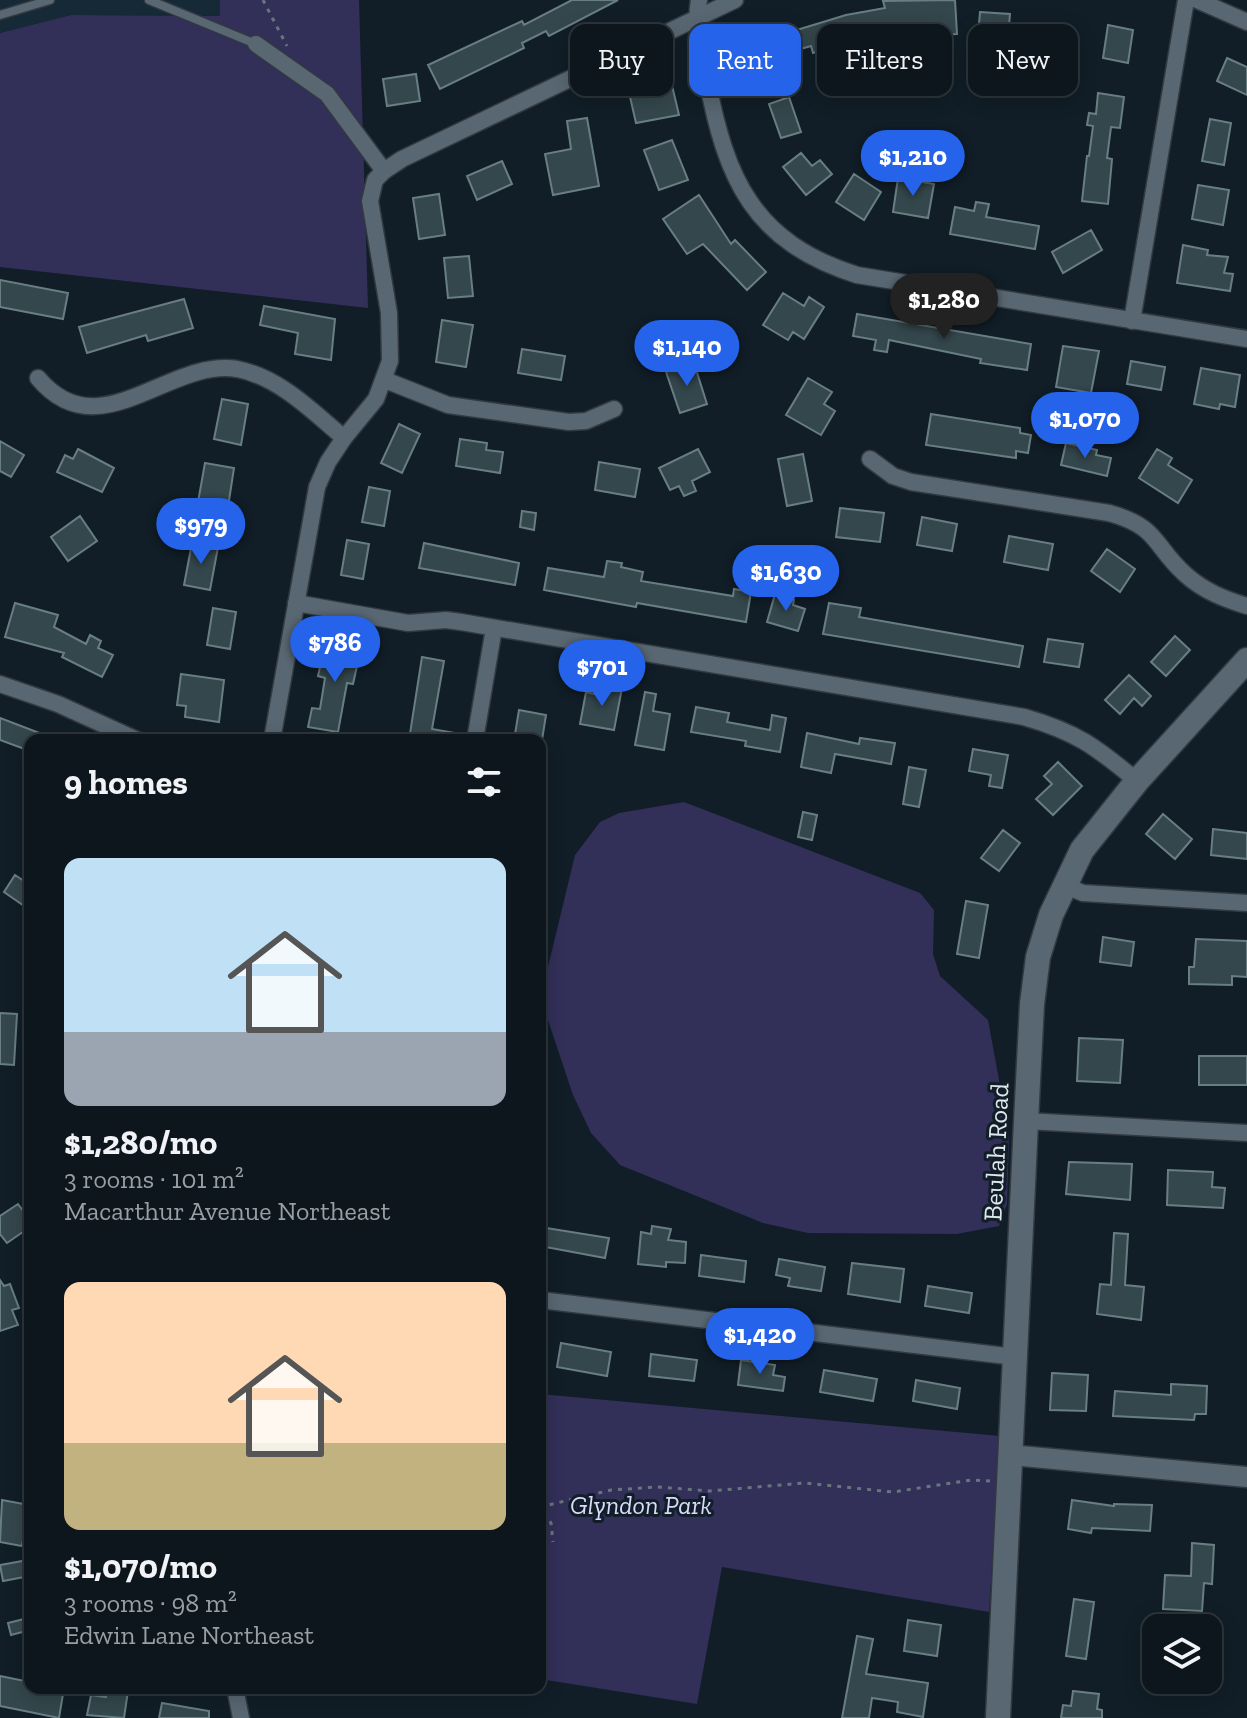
<!DOCTYPE html>
<html lang="en">
<head>
<meta charset="utf-8">
<style>
  :root { --surface:#0d161d; --page:#1b232a; --text:#f1f3f6; --muted:#9a9fa4; --line:#2d353b; --accent:#2563eb }
  body { margin:0; font-family:"Zilla Slab",serif; background:var(--page); color:var(--text); height:100vh; display:flex; flex-direction:column; font-size:30px; white-space:nowrap }
  * { box-sizing:border-box; margin:0 }
  p { font-size:26px; color:var(--muted) }
  .icon { flex:none; width:44px; height:44px; fill:none; stroke:currentColor; stroke-width:2; stroke-linecap:round; stroke-linejoin:round }
  .map { position:relative; flex:1; overflow:hidden }
  .sheet { position:absolute; left:24px; top:734px; width:522px; height:960px; display:flex; flex-direction:column; background:var(--surface); border-radius:16px; box-shadow:0 4px 20px #0003,0 0 0 2px var(--line) }
  .sheet>* { flex:none }
  .guide { position:absolute; left:570px; top:24px; width:556px; height:72px; display:flex; gap:16px }
  .controls { position:absolute; left:1142px; top:1614px; display:grid; gap:16px }
  .controls a { display:grid; place-items:center; width:80px; height:80px; border-radius:16px; background:var(--surface); box-shadow:0 4px 20px #0003,0 0 0 2px var(--line); font-size:40px }
  .price { position:absolute; translate:-50% -68px; padding:0 18px; border-radius:28px; background:var(--accent); color:#fff; font-size:26px; line-height:52px; filter:drop-shadow(0 2px 4px #0008) }
  .price::after { content:''; position:absolute; left:50%; top:48px; width:24px; height:18px; margin-left:-12px; background:inherit; clip-path:polygon(0 0,100% 0,50% 100%) }
  .price.active { background:#222; color:#fff }
  ul { padding:0; list-style:none }
  li { display:grid; align-content:center; gap:16px; height:424px; padding:0 40px }
  li span { display:grid; place-items:center; height:248px; border-radius:16px; color:#555 }
  li>.icon { margin-inline-start:auto }
  span .icon { width:144px; height:144px; fill:#fffc; stroke-width:1 }
  li b { font-size:34px }
  h2 { display:flex; justify-content:space-between; align-items:center; height:96px; padding:0 40px; font-size:34px }
  .pill { padding:0 28px; border-radius:16px; background:var(--surface); box-shadow:0 4px 20px #0003,0 0 0 2px var(--line); font-size:28px; line-height:72px }
  .pill.active { background:var(--accent); color:#fff }
  .map>svg:first-child { display:block }
</style>
</head>
<body>
<div class="map">
<svg width="1247" height="1718" viewBox="0 0 1247 1718">
  <rect width="100%" height="100%" fill="#111e27"/>
  <path fill="#152936" d="M 0,0 L 220,0 L 220,16 L 71,15 L 0,33 Z"/>
  <path fill="#322f59" d="M 220,0 L 359,0 L 368,308 L 0,267 L 0,33 L 71,15 L 220,16 Z
    M 684,802 L 920,893 L 934,910 L 933,954 L 940,976 L 988,1020 L 1009,1134 L 1007,1204 L 999,1226 L 957,1234 L 808,1233 L 763,1223 L 620,1165 L 591,1133 L 573,1095 L 546,1014 L 547,971 L 575,855 L 600,822 L 619,813 Z
    M 540,1394 L 1000,1436 L 989,1612 L 722,1567 L 697,1704 L 540,1679 Z"/>
  <path fill="#34474c" stroke="#697e83" stroke-width="2" d="M 572,0 L 618,0 L 549,36 L 546,31 L 522,43 L 524,48 L 440,89 L 428,65 L 522,21 L 524,25 Z
    M 955,0 L 957,34 L 905,36 L 907,46 L 874,52 L 871,35 L 813,53 L 811,46 L 748,64 L 741,42 L 786,28 L 787,33 L 846,15 L 885,8 L 883,1 Z
    M 980,12 L 1010,14 L 1008,38 L 978,36 Z
    M 1108,25 L 1133,30 L 1128,63 L 1103,58 Z
    M 1227,58 L 1247,67 L 1247,95 L 1217,81 Z
    M 416,74 L 420,101 L 387,106 L 383,79 Z
    M 670,77 L 679,115 L 636,123 L 628,88 Z
    M 1098,93 L 1124,97 L 1120,128 L 1111,127 L 1107,158 L 1112,159 L 1108,204 L 1082,201 L 1087,156 L 1089,156 L 1093,126 L 1087,125 L 1089,113 L 1096,114 Z
    M 789,97 L 801,132 L 781,138 L 769,104 Z
    M 587,118 L 599,186 L 553,195 L 545,154 L 571,149 L 567,121 Z
    M 1210,119 L 1231,123 L 1224,165 L 1202,161 Z
    M 672,140 L 688,180 L 659,190 L 644,150 Z
    M 801,153 L 812,166 L 820,160 L 832,174 L 806,195 L 783,167 Z
    M 502,161 L 512,184 L 477,200 L 467,176 Z
    M 854,174 L 881,192 L 864,220 L 836,202 Z
    M 898,178 L 934,184 L 928,218 L 893,212 Z
    M 1198,185 L 1229,190 L 1223,225 L 1192,219 Z
    M 439,194 L 445,235 L 419,239 L 413,198 Z
    M 699,195 L 731,244 L 735,240 L 766,272 L 747,290 L 703,244 L 687,254 L 663,219 Z
    M 976,202 L 989,204 L 986,217 L 1039,226 L 1035,249 L 950,234 L 955,207 L 974,211 Z
    M 1091,230 L 1102,250 L 1063,273 L 1052,252 Z
    M 1183,245 L 1208,250 L 1207,255 L 1228,257 L 1224,273 L 1233,274 L 1230,291 L 1177,283 Z
    M 469,256 L 473,296 L 448,298 L 444,258 Z
    M 0,280 L 68,293 L 63,319 L 0,307 Z
    M 783,293 L 804,306 L 809,297 L 824,307 L 804,339 L 793,332 L 788,340 L 763,325 Z
    M 184,299 L 193,328 L 148,341 L 146,335 L 87,353 L 79,327 Z
    M 264,306 L 335,319 L 331,360 L 295,354 L 298,333 L 260,325 Z
    M 857,314 L 1031,344 L 1027,370 L 980,363 L 981,359 L 889,340 L 887,352 L 874,350 L 876,340 L 853,336 Z
    M 442,320 L 473,325 L 466,367 L 436,362 Z
    M 1063,346 L 1099,351 L 1091,393 L 1056,387 Z
    M 522,349 L 565,356 L 561,380 L 518,373 Z
    M 1131,361 L 1165,367 L 1161,390 L 1127,384 Z
    M 694,363 L 707,404 L 680,413 L 666,372 Z
    M 1201,368 L 1240,375 L 1235,407 L 1220,404 L 1219,409 L 1194,404 Z
    M 808,378 L 832,392 L 824,404 L 835,411 L 821,435 L 786,415 Z
    M 222,399 L 248,404 L 241,445 L 214,439 Z
    M 931,414 L 1020,428 L 1020,433 L 1031,435 L 1028,453 L 1016,451 L 1016,458 L 926,445 Z
    M 399,424 L 420,434 L 402,473 L 381,463 Z
    M 460,439 L 487,443 L 486,450 L 503,452 L 500,473 L 456,466 Z
    M 0,441 L 24,455 L 11,477 L 0,471 Z
    M 1066,443 L 1097,450 L 1096,455 L 1111,458 L 1107,476 L 1061,465 Z
    M 78,449 L 114,468 L 102,492 L 57,472 L 65,455 L 73,459 Z
    M 698,449 L 710,472 L 692,481 L 696,491 L 684,496 L 679,486 L 670,490 L 659,468 Z
    M 1157,449 L 1172,458 L 1168,465 L 1192,480 L 1178,503 L 1139,478 Z
    M 803,454 L 812,501 L 787,506 L 778,459 Z
    M 599,462 L 640,469 L 635,497 L 595,490 Z
    M 205,463 L 234,468 L 228,507 L 198,502 Z
    M 369,487 L 390,491 L 384,526 L 362,522 Z
    M 840,508 L 884,513 L 880,542 L 836,537 Z
    M 522,511 L 536,513 L 534,530 L 520,527 Z
    M 80,516 L 97,541 L 68,561 L 51,537 Z
    M 922,517 L 957,524 L 952,551 L 917,545 Z
    M 1009,536 L 1053,544 L 1048,570 L 1004,562 Z
    M 347,540 L 369,544 L 363,579 L 341,575 Z
    M 192,543 L 218,547 L 210,590 L 184,585 Z
    M 424,543 L 519,563 L 515,585 L 419,568 Z
    M 1107,549 L 1135,569 L 1120,592 L 1091,571 Z
    M 607,561 L 622,563 L 621,567 L 643,572 L 641,581 L 733,596 L 734,589 L 751,592 L 746,622 L 637,603 L 636,607 L 544,590 L 548,568 L 604,577 Z
    M 775,594 L 794,600 L 793,605 L 805,609 L 798,631 L 767,622 Z
    M 15,603 L 58,615 L 54,627 L 86,644 L 90,635 L 101,641 L 98,648 L 113,655 L 102,677 L 62,657 L 64,653 L 5,637 Z
    M 829,603 L 861,608 L 859,617 L 1023,646 L 1019,667 L 823,634 Z
    M 213,608 L 236,612 L 230,649 L 207,645 Z
    M 1175,636 L 1190,650 L 1166,676 L 1151,662 Z
    M 1048,639 L 1083,644 L 1079,667 L 1044,662 Z
    M 326,640 L 361,648 L 353,684 L 347,683 L 338,732 L 308,727 L 312,708 L 320,709 L 325,678 L 318,676 Z
    M 422,657 L 444,661 L 432,729 L 455,733 L 454,740 L 409,740 Z
    M 181,674 L 224,680 L 219,722 L 185,717 L 186,706 L 177,705 Z
    M 1129,675 L 1151,696 L 1142,706 L 1134,698 L 1120,714 L 1105,700 Z
    M 605,684 L 622,688 L 614,730 L 580,724 L 586,692 L 603,696 Z
    M 645,692 L 656,694 L 653,711 L 670,714 L 664,750 L 635,745 Z
    M 696,707 L 729,713 L 727,722 L 770,730 L 772,715 L 786,718 L 780,752 L 745,746 L 746,741 L 691,732 Z
    M 519,710 L 546,715 L 542,740 L 514,740 Z
    M 0,718 L 55,739 L 55,740 L 30,740 L 30,751 L 0,740 Z
    M 807,733 L 859,744 L 860,738 L 895,743 L 891,764 L 835,754 L 831,773 L 801,767 Z
    M 973,749 L 1008,755 L 1002,788 L 989,786 L 991,775 L 969,771 Z
    M 1058,762 L 1082,786 L 1053,815 L 1036,799 L 1052,784 L 1044,776 Z
    M 909,767 L 926,770 L 919,807 L 903,804 Z
    M 803,812 L 817,815 L 812,840 L 798,837 Z
    M 1163,814 L 1192,839 L 1175,859 L 1146,834 Z
    M 1213,829 L 1247,833 L 1247,859 L 1211,855 Z
    M 1003,830 L 1020,843 L 999,871 L 981,858 Z
    M 15,875 L 30,885 L 30,910 L 4,892 Z
    M 966,901 L 988,905 L 979,958 L 957,954 Z
    M 1103,937 L 1134,942 L 1131,966 L 1100,962 Z
    M 1196,939 L 1247,941 L 1247,977 L 1232,976 L 1232,985 L 1189,984 L 1189,967 L 1194,967 Z
    M 0,1013 L 17,1014 L 14,1065 L 0,1064 Z
    M 1079,1038 L 1123,1040 L 1120,1083 L 1077,1081 Z
    M 1199,1056 L 1247,1056 L 1247,1085 L 1199,1085 Z
    M 1069,1162 L 1132,1164 L 1130,1200 L 1066,1194 Z
    M 1168,1170 L 1213,1172 L 1212,1187 L 1225,1188 L 1223,1208 L 1167,1205 Z
    M 18,1204 L 30,1220 L 30,1227 L 7,1243 L 0,1234 L 0,1216 Z
    M 652,1226 L 671,1229 L 668,1240 L 686,1242 L 685,1263 L 666,1262 L 666,1267 L 638,1264 L 641,1232 L 651,1234 Z
    M 540,1227 L 609,1238 L 605,1258 L 540,1246 Z
    M 1114,1233 L 1128,1234 L 1125,1285 L 1144,1287 L 1141,1320 L 1097,1314 L 1100,1284 L 1111,1285 Z
    M 701,1255 L 746,1261 L 744,1282 L 699,1276 Z
    M 779,1259 L 825,1267 L 821,1291 L 788,1286 L 790,1278 L 776,1275 Z
    M 852,1263 L 904,1269 L 900,1302 L 848,1294 Z
    M 0,1280 L 4,1286 L 10,1284 L 19,1308 L 12,1310 L 18,1325 L 0,1331 Z
    M 928,1286 L 972,1293 L 969,1313 L 925,1306 Z
    M 561,1343 L 611,1352 L 607,1376 L 557,1367 Z
    M 651,1354 L 697,1360 L 694,1381 L 649,1376 Z
    M 741,1360 L 775,1365 L 773,1375 L 785,1377 L 783,1391 L 738,1385 Z
    M 824,1370 L 877,1379 L 873,1401 L 820,1392 Z
    M 1052,1373 L 1088,1375 L 1086,1411 L 1050,1410 Z
    M 916,1380 L 960,1388 L 957,1409 L 913,1401 Z
    M 1171,1384 L 1207,1386 L 1206,1414 L 1195,1414 L 1194,1420 L 1113,1416 L 1115,1391 L 1171,1395 Z
    M 2,1500 L 29,1505 L 22,1546 L 0,1542 Z
    M 1072,1500 L 1114,1506 L 1114,1504 L 1152,1505 L 1150,1531 L 1092,1528 L 1091,1533 L 1068,1529 Z
    M 1192,1543 L 1214,1545 L 1212,1584 L 1204,1583 L 1202,1611 L 1163,1609 L 1165,1575 L 1191,1576 Z
    M 28,1560 L 30,1576 L 3,1581 L 0,1565 Z
    M 1074,1599 L 1094,1602 L 1086,1659 L 1066,1656 Z
    M 28,1618 L 30,1630 L 11,1635 L 8,1623 Z
    M 908,1620 L 941,1625 L 937,1656 L 904,1651 Z
    M 857,1636 L 873,1639 L 866,1674 L 928,1683 L 923,1717 L 897,1712 L 898,1702 L 872,1698 L 869,1718 L 842,1718 Z
    M 0,1676 L 30,1682 L 30,1688 L 64,1688 L 59,1718 L 0,1706 Z
    M 107,1688 L 128,1691 L 124,1718 L 87,1715 L 91,1695 L 106,1697 Z
    M 1073,1691 L 1099,1694 L 1097,1709 L 1102,1710 L 1102,1718 L 1061,1718 L 1063,1705 L 1071,1706 Z
    M 162,1703 L 209,1711 L 209,1718 L 159,1718 Z"/>
  <g fill="none" stroke-linecap="round" stroke-linejoin="round">
    <defs>
      <path id="service" d="M 149,0 L 256,44
        M 0,15 L 50,0"/>
      <path id="minor" d="M 699,0 C 694,26 703,53 707,79 C 726,179 753,242 857,275 L 1247,339
        M 1197,0 L 1247,22
        M 256,44 L 327,94 L 384,171 L 375,180 L 370,201 L 389,313 L 390,361 L 376,399 L 344,438 L 328,462 L 317,487 L 272,740
        M 384,171 L 402,159 L 735,0
        M 1132,321 L 1186,0
        M 38,378 C 99,451 168,358 237,369 C 279,377 312,411 344,438
        M 385,380 L 448,405 L 569,422 L 586,421 L 614,409
        M 870,459 L 893,476 L 911,482 L 1109,513 C 1160,527 1153,546 1186,575 C 1204,591 1224,599 1247,606
        M 296,603 L 408,623 L 446,620 L 461,622 L 1024,717 C 1076,732 1095,746 1137,781
        M 0,684 L 58,704 L 137,740
        M 475,740 L 494,628
        M 1063,885 L 1083,893 L 1247,903
        M 1026,1121 L 1247,1133
        M 540,1300 L 1015,1357
        M 235,1688 L 241,1718"/>
      <path id="tertiary" d="M 1010,1455 L 1247,1477"/>
      <path id="secondary" d="M 998,1718 L 1026,1121 L 1032,1004 L 1038,957 L 1051,915 L 1082,850 L 1137,781 L 1247,660"/>
    </defs>
    <use href="#service" stroke="#323940" stroke-width="11"/>
    <use href="#minor" stroke="#323940" stroke-width="19"/>
    <use href="#tertiary" stroke="#323940" stroke-width="23"/>
    <use href="#secondary" stroke="#323940" stroke-width="27"/>
    <path stroke="#69757c" stroke-width="3" stroke-dasharray="4 6" stroke-linecap="butt" d="M 263,0 L 287,46
      M 540,1504 L 551,1523 L 553,1542
      M 540,1507 L 611,1490 L 657,1487 L 710,1491 L 804,1483 L 893,1492 L 971,1480 L 991,1481"/>
    <use href="#service" stroke="#586772" stroke-width="8"/>
    <use href="#minor" stroke="#586772" stroke-width="16"/>
    <use href="#tertiary" stroke="#586772" stroke-width="20"/>
    <use href="#secondary" stroke="#586772" stroke-width="24"/>
  </g>
  <g text-anchor="middle" stroke-width="6" stroke-linejoin="round" paint-order="stroke">
    <g font-size="26" fill="#dee7ed" stroke="#111e27">
      <text transform="translate(996 1152) rotate(-87)" y="9">Beulah Road</text>
    </g>
    <g font-size="26" font-style="italic" fill="#d9d9fb" stroke="#111e27">
      <text x="641" y="1514">Glyndon Park</text>
    </g>
  </g>
</svg>
<div class="controls">
<a><svg class="icon" aria-label="layers" viewBox="0 0 24 24"><path d="M12 4l9 5-9 5-9-5zM3 14l9 5 9-5"/></svg></a>
</div>
<b class="price" style="left:913px;top:198px">$1,210</b>
<b class="price active" style="left:944px;top:341px">$1,280</b>
<b class="price" style="left:687px;top:388px">$1,140</b>
<b class="price" style="left:1085px;top:460px">$1,070</b>
<b class="price" style="left:201px;top:566px">$979</b>
<b class="price" style="left:786px;top:613px">$1,630</b>
<b class="price" style="left:335px;top:684px">$786</b>
<b class="price" style="left:602px;top:708px">$701</b>
<b class="price" style="left:760px;top:1376px">$1,420</b>
<div class="guide">
<a class="pill">Buy</a>
<a class="pill active">Rent</a>
<a class="pill">Filters</a>
<a class="pill">New</a>
</div>
<section class="sheet">
<h2>9 homes<svg class="icon" aria-label="filters" viewBox="0 0 24 24"><path d="M4 7h16M4 17h16"/><circle cx="9" cy="7" r="2"/><circle cx="15" cy="17" r="2"/></svg></h2>
<ul>
<li><span style="background:linear-gradient(#bfe0f5 70%,#9aa5b1 0)"><svg class="icon" aria-label="home" viewBox="0 0 24 24"><path d="M3 11l9-7 9 7M6 9v11h12V9"/></svg></span><div><b>$1,280/mo</b><p>3 rooms · 101 m²</p><p>Macarthur Avenue Northeast</p></div></li>
<li><span style="background:linear-gradient(#ffd9b3 65%,#c2b280 0)"><svg class="icon" aria-label="home" viewBox="0 0 24 24"><path d="M3 11l9-7 9 7M6 9v11h12V9"/></svg></span><div><b>$1,070/mo</b><p>3 rooms · 98 m²</p><p>Edwin Lane Northeast</p></div></li>
</ul>
</section>
</div>
</body>
</html>
